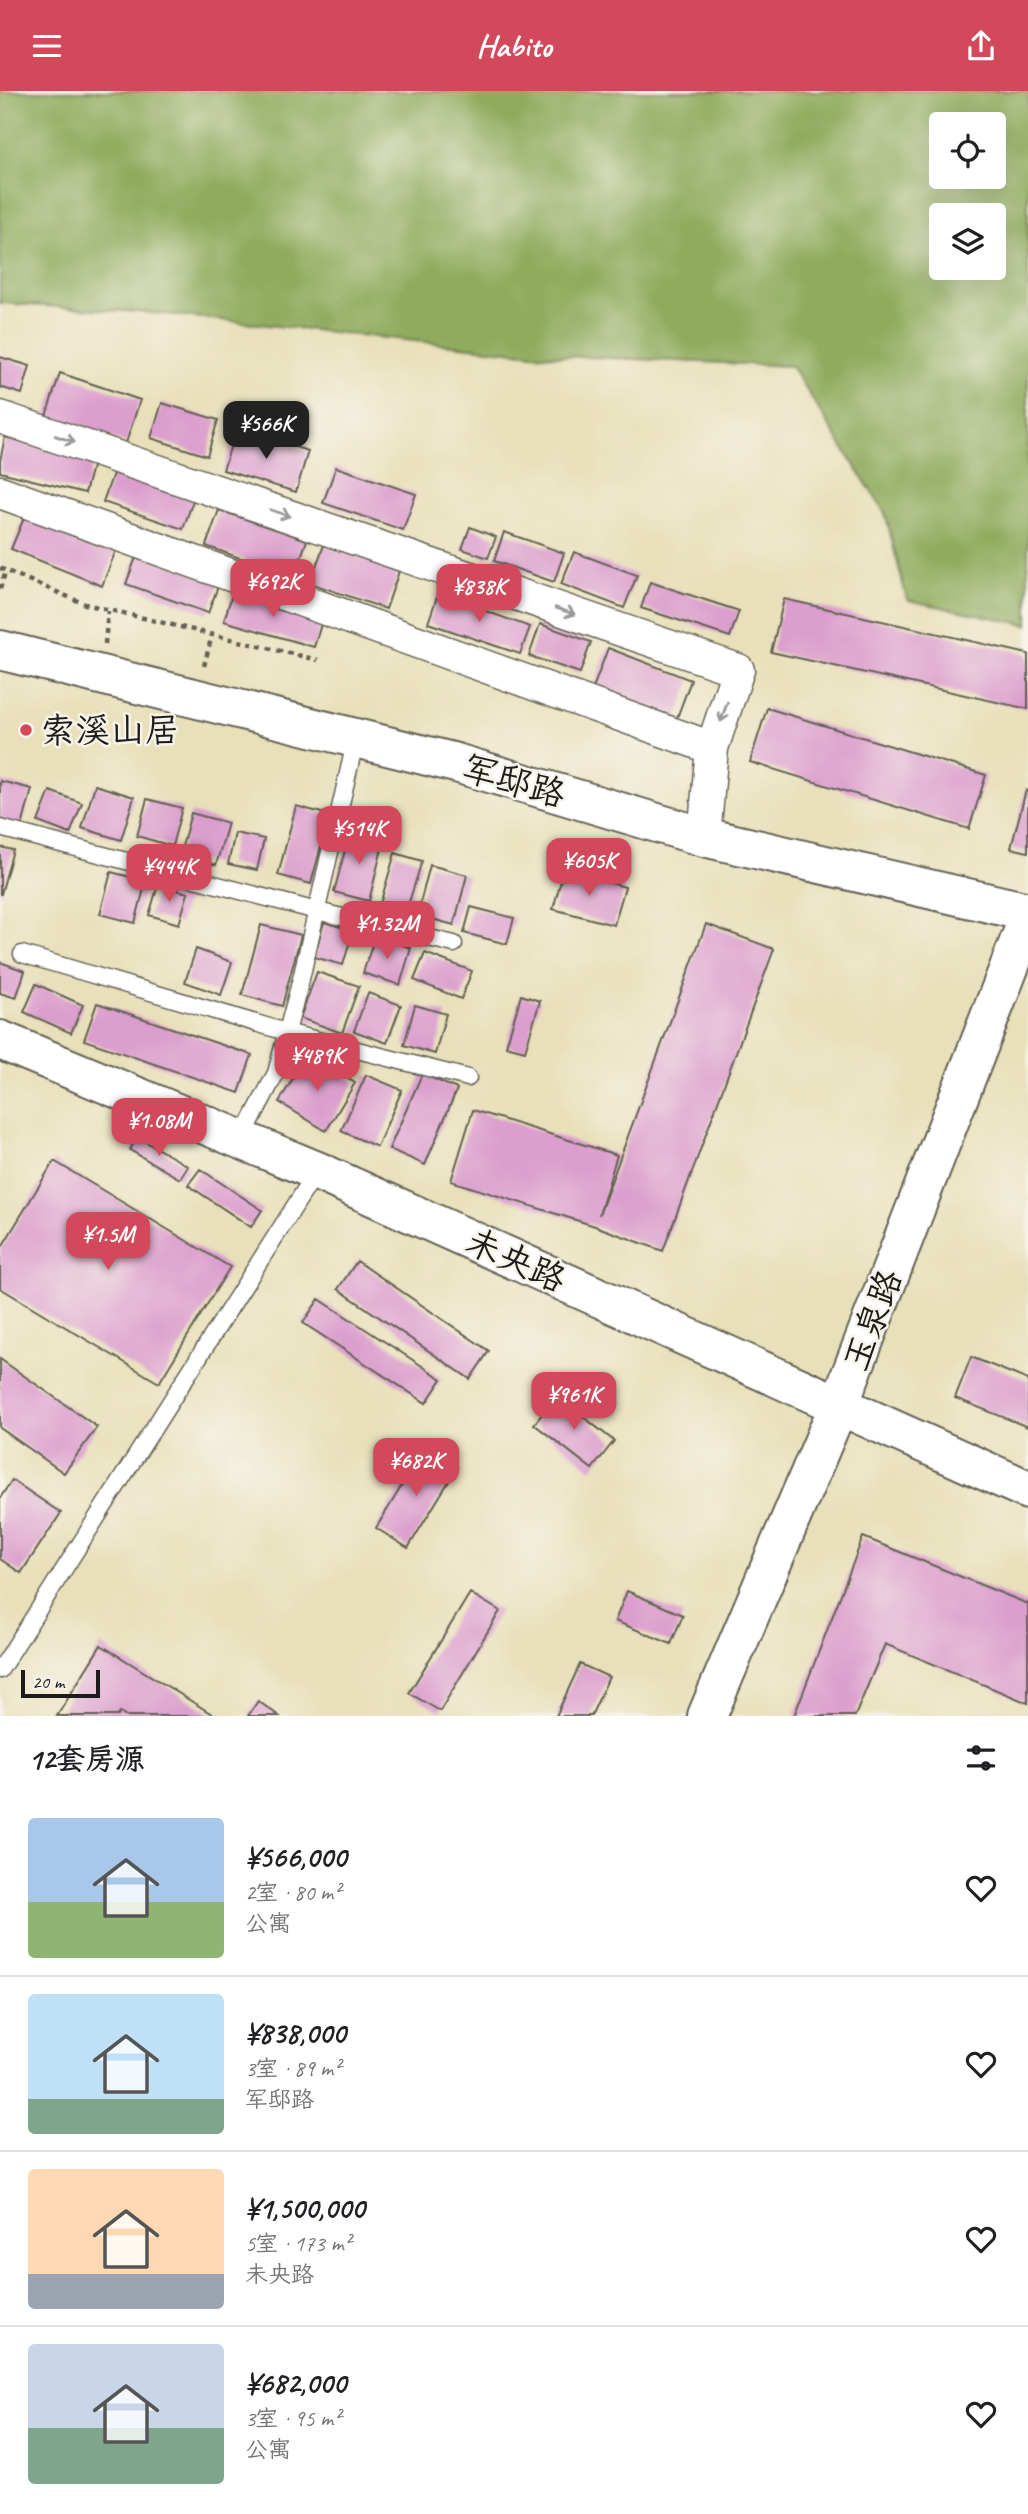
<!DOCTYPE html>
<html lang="zh">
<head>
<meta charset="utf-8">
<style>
  :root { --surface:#fff; --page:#f2f2f2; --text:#202124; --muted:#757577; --line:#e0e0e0; --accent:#d1495b }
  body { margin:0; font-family:Caveat,"LXGW WenKai TC",sans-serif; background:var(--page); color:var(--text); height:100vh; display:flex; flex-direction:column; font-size:26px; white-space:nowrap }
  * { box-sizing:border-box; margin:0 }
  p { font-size:23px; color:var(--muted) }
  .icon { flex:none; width:38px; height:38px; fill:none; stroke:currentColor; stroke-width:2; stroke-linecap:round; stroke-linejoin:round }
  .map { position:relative; height:1625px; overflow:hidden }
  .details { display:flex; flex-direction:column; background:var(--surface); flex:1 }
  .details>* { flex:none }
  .tools { position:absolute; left:929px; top:21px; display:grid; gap:14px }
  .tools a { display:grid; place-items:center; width:77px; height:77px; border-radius:7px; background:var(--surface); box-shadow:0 7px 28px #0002; font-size:35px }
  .scale { position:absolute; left:21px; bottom:18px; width:79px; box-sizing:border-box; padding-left:7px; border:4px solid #1c1c1c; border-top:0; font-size:19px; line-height:24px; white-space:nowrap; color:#1c1c1c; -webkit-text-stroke:5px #f7f3e8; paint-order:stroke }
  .price { position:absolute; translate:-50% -60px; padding:0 16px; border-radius:14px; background:var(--accent); color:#fff; font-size:23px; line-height:46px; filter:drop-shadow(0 2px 4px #0008) }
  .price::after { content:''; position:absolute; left:50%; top:42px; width:21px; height:16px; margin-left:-10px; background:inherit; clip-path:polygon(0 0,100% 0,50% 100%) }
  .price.active { background:#222; color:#fff }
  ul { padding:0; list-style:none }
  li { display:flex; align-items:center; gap:21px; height:175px; padding:0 28px }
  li+li { border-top:2px solid var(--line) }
  li span { display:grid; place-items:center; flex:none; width:196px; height:140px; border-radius:7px; color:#555 }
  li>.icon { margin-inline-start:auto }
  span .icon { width:84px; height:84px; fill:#fffc; stroke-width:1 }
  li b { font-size:30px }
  h2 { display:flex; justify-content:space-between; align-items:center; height:84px; padding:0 28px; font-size:30px }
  header { display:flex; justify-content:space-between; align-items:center; height:91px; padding:0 28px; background:var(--accent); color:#fff; font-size:32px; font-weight:700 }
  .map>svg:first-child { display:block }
</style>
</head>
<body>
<header><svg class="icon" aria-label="menu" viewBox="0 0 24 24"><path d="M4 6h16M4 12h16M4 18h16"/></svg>Habito<svg class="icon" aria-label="share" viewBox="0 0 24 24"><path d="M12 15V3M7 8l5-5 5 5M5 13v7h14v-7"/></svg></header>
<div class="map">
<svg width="1028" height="1625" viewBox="0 0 1028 1625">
  <rect width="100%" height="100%" fill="#f7f3e8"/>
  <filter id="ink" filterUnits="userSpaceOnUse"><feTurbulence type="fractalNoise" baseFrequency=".0143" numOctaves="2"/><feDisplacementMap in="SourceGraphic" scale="14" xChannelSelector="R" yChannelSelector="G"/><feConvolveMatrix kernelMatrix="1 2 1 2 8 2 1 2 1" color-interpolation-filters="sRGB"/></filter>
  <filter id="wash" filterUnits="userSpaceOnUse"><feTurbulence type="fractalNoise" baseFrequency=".00686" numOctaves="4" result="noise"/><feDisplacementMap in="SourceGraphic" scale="28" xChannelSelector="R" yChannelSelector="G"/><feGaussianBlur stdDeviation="1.57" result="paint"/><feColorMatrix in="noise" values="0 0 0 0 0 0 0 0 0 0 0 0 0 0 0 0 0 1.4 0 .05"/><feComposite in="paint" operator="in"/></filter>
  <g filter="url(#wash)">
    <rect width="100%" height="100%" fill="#e8e0ba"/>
    <path fill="#8fab5d" stroke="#56643c" stroke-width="2" fill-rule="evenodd" d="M 0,0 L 1028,0 L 1028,534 L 907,509 L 885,422 L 791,275 L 542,264 L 166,223 L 0,212 ZM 942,33 L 994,33 L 994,86 L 942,86 ZM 942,124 L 994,124 L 994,177 L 942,177 Z"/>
    <g id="blocks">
      <path fill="#db9ece" d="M 0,266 L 30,275 L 22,303 L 0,296 Z
        M 60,282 L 140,309 L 126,352 L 46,325 Z
        M 162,312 L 218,329 L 207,365 L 151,347 Z
        M 236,338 L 308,360 L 296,401 L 223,379 Z
        M 5,346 L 94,368 L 85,402 L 0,381 L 0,370 Z
        M 116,374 L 196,401 L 183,438 L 103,411 Z
        M 336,376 L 416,403 L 403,439 L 323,412 Z
        M 219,419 L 307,449 L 294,486 L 206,455 Z
        M 26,422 L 116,459 L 102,495 L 11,458 Z
        M 470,436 L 496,446 L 488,467 L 462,458 Z
        M 504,441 L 564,462 L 554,491 L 494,470 Z
        M 324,454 L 399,480 L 386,518 L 310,492 Z
        M 138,461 L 220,490 L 208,522 L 126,493 Z
        M 574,461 L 637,484 L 624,517 L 561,493 Z
        M 650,491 L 739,520 L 730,546 L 641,517 Z
        M 233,500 L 323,527 L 314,556 L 224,530 Z
        M 438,503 L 530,536 L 520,563 L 428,532 Z
        M 784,508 L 1028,563 L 1028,618 L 771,561 Z
        M 540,533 L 591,551 L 580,582 L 529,565 Z
        M 608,557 L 691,589 L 675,632 L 592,600 Z
        M 767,617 L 986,684 L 969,738 L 750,671 Z
        M 0,690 L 32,698 L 21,739 L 0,734 Z
        M 95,694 L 134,706 L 121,749 L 82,737 Z
        M 1026,699 L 1028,700 L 1028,761 L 1011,757 Z
        M 50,700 L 82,712 L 70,743 L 38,731 Z
        M 147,708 L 182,717 L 172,755 L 137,745 Z
        M 296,715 L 329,724 L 311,793 L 278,784 Z
        M 191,722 L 228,732 L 216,774 L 180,763 Z
        M 350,740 L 384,749 L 369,810 L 334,801 Z
        M 235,742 L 264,748 L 257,779 L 228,773 Z
        M 0,756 L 13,759 L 1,803 L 0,803 Z
        M 395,762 L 422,770 L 404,827 L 378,820 Z
        M 430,774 L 467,784 L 454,834 L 417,824 Z
        M 564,779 L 625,796 L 614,834 L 553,818 Z
        M 111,781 L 146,790 L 135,832 L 100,823 Z
        M 158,794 L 188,802 L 179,833 L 149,824 Z
        M 471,816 L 514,827 L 507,853 L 464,842 Z
        M 324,831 L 353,840 L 343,874 L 314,866 Z
        M 706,833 L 774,858 L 663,1160 L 595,1135 L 451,1090 L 473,1019 L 617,1064 L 599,1124 Z
        M 261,834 L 301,844 L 282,915 L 242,904 Z
        M 375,845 L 411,857 L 400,894 L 363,882 Z
        M 196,858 L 232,871 L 221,904 L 185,891 Z
        M 425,862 L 472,880 L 461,908 L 414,889 Z
        M 0,871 L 25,880 L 16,907 L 0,902 Z
        M 317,881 L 359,895 L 342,942 L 300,927 Z
        M 36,893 L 83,914 L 71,942 L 24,921 Z
        M 368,902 L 401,914 L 387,952 L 354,940 Z
        M 521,904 L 540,910 L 525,960 L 506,955 Z
        M 97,912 L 252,964 L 239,1002 L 84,949 Z
        M 415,914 L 446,923 L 435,963 L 404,954 Z
        M 307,964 L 355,992 L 326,1040 L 279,1011 Z
        M 422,983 L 457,998 L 425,1074 L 389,1058 Z
        M 366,984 L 402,999 L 377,1056 L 341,1040 Z
        M 137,1046 L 188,1075 L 180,1088 L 130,1059 Z
        M 54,1070 L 230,1176 L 159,1292 L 0,1197 L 0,1159 Z
        M 200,1078 L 262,1119 L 251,1136 L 188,1094 Z
        M 357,1170 L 489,1260 L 470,1288 L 338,1198 Z
        M 319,1208 L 442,1288 L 426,1312 L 303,1232 Z
        M 971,1266 L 1028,1289 L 1028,1336 L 955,1307 Z
        M 0,1268 L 97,1336 L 64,1382 L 0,1337 Z
        M 557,1305 L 614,1350 L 592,1378 L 534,1333 Z
        M 425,1357 L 457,1377 L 408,1457 L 376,1437 Z
        M 12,1389 L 61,1422 L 21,1482 L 0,1468 L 0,1407 Z
        M 863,1446 L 1028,1513 L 1028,1612 L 885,1553 L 855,1625 L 794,1625 Z
        M 627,1500 L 683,1524 L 671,1553 L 615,1530 Z
        M 470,1502 L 500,1520 L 440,1620 L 409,1602 Z
        M 101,1554 L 215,1625 L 126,1625 L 120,1621 L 118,1625 L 57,1625 Z
        M 580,1573 L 609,1586 L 591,1625 L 556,1625 Z
        M 258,1610 L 279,1625 L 248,1625 Z"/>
    </g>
  </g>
  <g filter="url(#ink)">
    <use href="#blocks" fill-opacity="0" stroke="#636153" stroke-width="2"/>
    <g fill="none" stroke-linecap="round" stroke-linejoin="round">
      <defs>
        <path id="lane" d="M 0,737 L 317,820 L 454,853
          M 22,863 L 286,941 L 468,987
          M 241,1049 L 276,982 L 301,888 L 356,647
          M 0,1579 L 317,1080"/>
        <path id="street" d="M 0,326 L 738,579 L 712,657 L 704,746
          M 0,401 L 712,657"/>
        <path id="secondary" d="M 0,559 L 456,672 L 704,746 L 1028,821
          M 0,949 L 317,1080 L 1028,1399
          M 707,1625 L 839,1314 L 1028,828"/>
      </defs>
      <use href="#lane" stroke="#636153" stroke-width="19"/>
      <use href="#street" stroke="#636153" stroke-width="35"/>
      <use href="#secondary" stroke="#636153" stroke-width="42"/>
      <path stroke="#636153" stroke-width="4.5" stroke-dasharray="5 5" stroke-linecap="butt" d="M 0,477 L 85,513 L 318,569
        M 0,498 L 6,479
        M 105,553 L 108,520
        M 204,575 L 212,544"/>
      <use href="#lane" stroke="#fff" stroke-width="16"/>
      <use href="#street" stroke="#fff" stroke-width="32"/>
      <use href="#secondary" stroke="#fff" stroke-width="38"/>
    </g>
    <defs><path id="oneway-shaft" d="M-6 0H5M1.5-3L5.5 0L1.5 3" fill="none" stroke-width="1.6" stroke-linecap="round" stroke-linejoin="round" transform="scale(1.75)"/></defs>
    <g stroke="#999">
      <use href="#oneway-shaft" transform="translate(65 348) rotate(19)"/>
      <use href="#oneway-shaft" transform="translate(280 422) rotate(19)"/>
      <use href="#oneway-shaft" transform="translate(565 520) rotate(19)"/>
      <use href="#oneway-shaft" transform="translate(724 621) rotate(109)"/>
    </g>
  </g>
  <circle fill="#d1495b" stroke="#f7f3e8" stroke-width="2.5" cx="26" cy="639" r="7"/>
  <g text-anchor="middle" stroke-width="5" stroke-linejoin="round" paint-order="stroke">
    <g font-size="35" fill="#1c1c1c" stroke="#f7f3e8" text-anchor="start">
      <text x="40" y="651">索溪山居</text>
    </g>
    <g font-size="35" fill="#1c1c1c" stroke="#f7f3e8">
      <text transform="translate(514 690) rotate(16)" y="12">军邸路</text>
      <text transform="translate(516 1169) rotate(24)" y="12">未央路</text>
      <text transform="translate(872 1229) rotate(-69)" y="12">玉泉路</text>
    </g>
  </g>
</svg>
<div class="tools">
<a><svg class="icon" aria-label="locate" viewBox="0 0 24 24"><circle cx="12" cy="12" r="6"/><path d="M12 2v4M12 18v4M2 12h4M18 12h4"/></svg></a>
<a><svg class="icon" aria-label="layers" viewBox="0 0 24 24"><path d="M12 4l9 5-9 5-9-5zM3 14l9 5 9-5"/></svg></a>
</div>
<div class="scale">20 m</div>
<b class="price active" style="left:266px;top:370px">¥566K</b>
<b class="price" style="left:273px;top:528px">¥692K</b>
<b class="price" style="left:479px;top:533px">¥838K</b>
<b class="price" style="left:359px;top:775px">¥514K</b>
<b class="price" style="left:589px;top:807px">¥605K</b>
<b class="price" style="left:169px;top:813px">¥444K</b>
<b class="price" style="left:387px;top:870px">¥1.32M</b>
<b class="price" style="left:317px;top:1002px">¥489K</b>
<b class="price" style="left:159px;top:1067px">¥1.08M</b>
<b class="price" style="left:108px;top:1181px">¥1.5M</b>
<b class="price" style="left:574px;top:1341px">¥961K</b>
<b class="price" style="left:416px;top:1407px">¥682K</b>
</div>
<section class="details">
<h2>12套房源<svg class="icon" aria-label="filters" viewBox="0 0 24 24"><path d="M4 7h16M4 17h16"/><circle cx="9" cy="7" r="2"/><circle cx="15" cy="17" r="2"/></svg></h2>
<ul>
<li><span style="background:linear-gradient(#a9c7e8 60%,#8fb573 0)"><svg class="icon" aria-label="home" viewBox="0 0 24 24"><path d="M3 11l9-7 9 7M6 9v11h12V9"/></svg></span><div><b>¥566,000</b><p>2室 · 80 m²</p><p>公寓</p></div><svg class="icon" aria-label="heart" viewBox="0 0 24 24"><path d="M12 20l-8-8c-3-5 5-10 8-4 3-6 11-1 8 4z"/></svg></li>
<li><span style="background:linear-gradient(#bfe0f5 75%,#7fa58c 0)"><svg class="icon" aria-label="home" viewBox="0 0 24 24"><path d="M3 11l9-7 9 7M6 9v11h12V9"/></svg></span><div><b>¥838,000</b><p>3室 · 89 m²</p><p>军邸路</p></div><svg class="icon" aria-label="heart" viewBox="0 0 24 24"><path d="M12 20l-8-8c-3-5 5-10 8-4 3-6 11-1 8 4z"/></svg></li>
<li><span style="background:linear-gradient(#ffd9b3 75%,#9aa5b1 0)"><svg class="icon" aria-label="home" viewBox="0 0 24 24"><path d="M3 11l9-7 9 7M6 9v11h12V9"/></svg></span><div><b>¥1,500,000</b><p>5室 · 173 m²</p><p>未央路</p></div><svg class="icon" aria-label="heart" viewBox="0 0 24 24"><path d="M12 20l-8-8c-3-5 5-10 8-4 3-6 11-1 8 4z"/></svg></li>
<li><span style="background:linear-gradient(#c9d6e8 60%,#7fa58c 0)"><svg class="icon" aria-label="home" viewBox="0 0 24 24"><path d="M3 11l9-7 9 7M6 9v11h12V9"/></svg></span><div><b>¥682,000</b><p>3室 · 95 m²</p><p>公寓</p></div><svg class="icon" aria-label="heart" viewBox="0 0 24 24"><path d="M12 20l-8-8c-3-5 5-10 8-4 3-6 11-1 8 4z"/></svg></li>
</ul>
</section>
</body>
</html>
